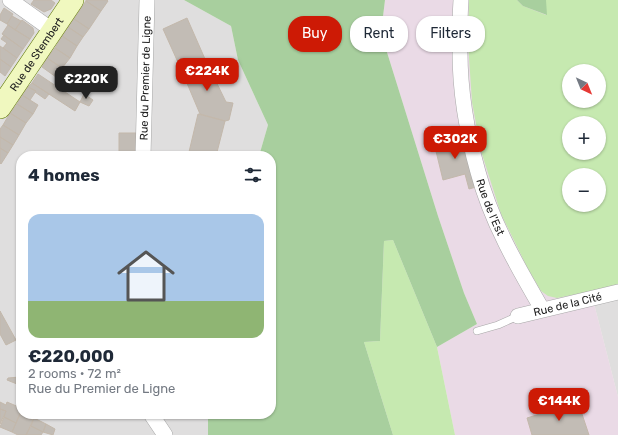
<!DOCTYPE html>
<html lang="en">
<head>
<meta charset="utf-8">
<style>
  :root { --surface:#fff; --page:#f6f6f7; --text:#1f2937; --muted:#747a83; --line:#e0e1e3; --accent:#cd1a05 }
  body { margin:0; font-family:Rubik,sans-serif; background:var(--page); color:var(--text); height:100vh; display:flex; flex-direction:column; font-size:15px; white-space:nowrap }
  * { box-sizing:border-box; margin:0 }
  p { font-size:13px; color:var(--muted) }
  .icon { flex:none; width:22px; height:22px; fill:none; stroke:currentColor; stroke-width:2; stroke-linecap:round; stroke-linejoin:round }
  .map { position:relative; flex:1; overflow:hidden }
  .side { position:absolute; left:16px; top:151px; width:260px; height:268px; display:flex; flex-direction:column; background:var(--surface); border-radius:16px; box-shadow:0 1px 3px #0004 }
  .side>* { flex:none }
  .top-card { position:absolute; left:288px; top:16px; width:270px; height:36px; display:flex; gap:8px }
  .needle { width:26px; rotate:137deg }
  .controls { position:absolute; left:562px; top:64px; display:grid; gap:8px }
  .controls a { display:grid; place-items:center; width:44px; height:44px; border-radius:50%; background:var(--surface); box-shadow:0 1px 3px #0004; font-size:20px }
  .price { position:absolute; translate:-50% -34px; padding:0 9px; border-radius:8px; background:var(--accent); color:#fff; font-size:13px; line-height:26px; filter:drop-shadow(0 1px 2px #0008) }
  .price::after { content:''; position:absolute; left:50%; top:24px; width:12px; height:9px; margin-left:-6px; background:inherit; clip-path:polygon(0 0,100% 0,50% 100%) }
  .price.on { background:#222; color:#fff }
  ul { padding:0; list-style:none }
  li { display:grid; align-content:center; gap:8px; height:212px; padding:0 12px }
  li+li { border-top:1px solid var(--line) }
  li span { display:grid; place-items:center; height:124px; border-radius:12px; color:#555 }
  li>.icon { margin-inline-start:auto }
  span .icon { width:72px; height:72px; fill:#fffc; stroke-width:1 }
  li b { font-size:17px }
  h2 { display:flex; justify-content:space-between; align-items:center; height:48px; padding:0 12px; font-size:17px }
  .pill { padding:0 14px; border-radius:16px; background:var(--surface); box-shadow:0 1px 3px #0004; font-size:14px; line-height:36px }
  .pill.on { background:var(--accent); color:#fff }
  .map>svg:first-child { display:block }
</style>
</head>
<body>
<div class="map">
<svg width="618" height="435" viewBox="0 0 618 435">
  <rect width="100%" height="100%" fill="#f1efe8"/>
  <path fill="#dfdede" d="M 0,0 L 184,0 L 231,26 L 238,60 L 268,125 L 259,156 L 21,156 L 21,414 L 208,414 L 208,435 L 0,435 Z
    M 618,286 L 618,397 L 591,292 Z"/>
  <path fill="#eadae6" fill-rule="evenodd" d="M 385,0 L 618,0 L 591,292 L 618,397 L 618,435 L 455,435 L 437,347 L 477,324 L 464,293 L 438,216 L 381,33 ZM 569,71 L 599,71 L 599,101 L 569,101 ZM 569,123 L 599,123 L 599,153 L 569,153 ZM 569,175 L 599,175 L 599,205 L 569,205 Z"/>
  <path fill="#c6e9b0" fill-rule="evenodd" d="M 469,0 L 517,0 L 523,6 L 546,15 L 546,0 L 618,0 L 618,286 L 557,298 L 548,296 L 541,291 L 527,267 L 501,214 L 481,151 L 472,102 L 468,43 ZM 569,71 L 599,71 L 599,101 L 569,101 ZM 569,123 L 599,123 L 599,153 L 569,153 ZM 569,175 L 599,175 L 599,205 L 569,205 Z
    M 393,240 L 437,347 L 455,435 L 393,435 L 364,342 L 380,341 L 384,241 Z"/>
  <path fill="#a8cf9e" d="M 184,0 L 385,0 L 381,33 L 438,216 L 464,293 L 477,324 L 437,347 L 393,240 L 384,241 L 380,341 L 364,342 L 393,435 L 208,435 L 208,414 L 271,414 L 271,156 L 259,156 L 268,125 L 238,60 L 231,26 Z
    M 517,0 L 546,0 L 547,15 L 523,6 Z"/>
  <path fill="#c2bcb5" stroke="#c3b8ab" d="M 34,0 L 51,0 L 55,3 L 51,9 L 44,12 L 31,4 Z
    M 86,0 L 107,0 L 108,1 L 101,11 L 86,1 Z
    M 86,1 L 101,11 L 89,29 L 74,19 Z
    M 4,8 L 13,14 L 7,24 L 0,20 L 0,15 Z
    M 12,16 L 21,21 L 15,30 L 7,24 Z
    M 187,18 L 205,59 L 181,69 L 163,29 Z
    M 74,19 L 89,29 L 83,37 L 68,27 Z
    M 22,20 L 33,28 L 34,33 L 30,39 L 15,30 Z
    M 8,25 L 30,39 L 23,49 L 2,34 Z
    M 68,27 L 83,37 L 77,46 L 62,36 Z
    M 4,35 L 23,49 L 17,58 L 3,48 L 7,43 L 1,39 Z
    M 62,36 L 77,46 L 70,58 L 55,48 Z
    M 0,46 L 17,58 L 11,67 L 0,59 Z
    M 55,48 L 70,58 L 62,68 L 47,58 Z
    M 47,58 L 62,68 L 56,77 L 42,67 Z
    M 0,59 L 11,67 L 5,76 L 0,72 Z
    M 205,59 L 226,102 L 233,103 L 229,120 L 225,121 L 200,114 L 181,69 Z
    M 38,74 L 80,102 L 75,111 L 32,83 Z
    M 32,83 L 49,94 L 45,99 L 35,92 L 36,91 L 28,87 Z
    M 28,87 L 36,91 L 30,100 L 22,95 Z
    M 84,94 L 93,100 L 89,106 L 80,102 Z
    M 22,95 L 38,105 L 33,114 L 17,104 Z
    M 17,104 L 33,114 L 26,123 L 10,113 Z
    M 10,113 L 26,123 L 19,135 L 3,125 Z
    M 198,114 L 225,121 L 216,156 L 207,156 L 189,152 Z
    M 3,125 L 19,135 L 13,145 L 0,137 L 0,129 Z
    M 119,133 L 136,133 L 135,156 L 119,156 Z
    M 464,136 L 476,187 L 469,189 L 465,174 L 443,180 L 434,143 Z
    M 0,137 L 13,145 L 8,153 L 0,148 Z
    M 0,148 L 8,153 L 1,164 L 0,163 Z
    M 0,311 L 16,340 L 6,345 L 0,334 Z
    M 20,377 L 17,384 L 7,380 L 8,378 Z
    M 0,402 L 6,405 L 7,402 L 21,408 L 21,411 L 16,423 L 4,417 L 6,411 L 0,409 Z
    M 578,402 L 589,435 L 532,435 L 527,418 Z
    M 0,409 L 6,411 L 0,424 Z
    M 20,414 L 33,420 L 26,435 L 18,435 L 12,432 Z
    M 4,417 L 16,423 L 12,432 L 0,427 Z
    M 34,418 L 46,424 L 43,432 L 31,426 Z
    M 46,424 L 55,429 L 53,435 L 43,432 Z
    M 31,426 L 43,432 L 41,435 L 26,435 Z"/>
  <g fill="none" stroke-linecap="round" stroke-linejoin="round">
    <defs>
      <path id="lane" d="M 477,331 L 498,325 L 518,316"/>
      <g id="street">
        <path d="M 10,0 L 52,30"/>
        <path id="s1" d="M 461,0 C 460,17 459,35 460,52 C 460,92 467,133 478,172 C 491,221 517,266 542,309"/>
        <path id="s2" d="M 143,156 L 147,0"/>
        <path id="s3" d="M 518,316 L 618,292"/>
        <path d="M 151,414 L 165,435"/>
      </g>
      <g id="secondary">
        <path id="s4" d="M 0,108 L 73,0"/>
      </g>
    </defs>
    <use href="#lane" stroke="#a8a8a8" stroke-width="8"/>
    <use href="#street" stroke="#a8a8a8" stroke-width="16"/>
    <use href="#secondary" stroke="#617908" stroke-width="22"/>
    <use href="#lane" stroke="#fff" stroke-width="7"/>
    <use href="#street" stroke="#fff" stroke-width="15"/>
    <use href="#secondary" stroke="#f0f8bf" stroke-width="21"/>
  </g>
  <g text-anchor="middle" stroke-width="4" stroke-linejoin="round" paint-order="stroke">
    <g font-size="11" fill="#212121" stroke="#fff">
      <text dy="4" stroke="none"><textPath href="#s4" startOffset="65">Rue de Stembert</textPath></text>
      <text dy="4" stroke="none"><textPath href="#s2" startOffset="78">Rue du Premier de Ligne</textPath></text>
      <text dy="4" stroke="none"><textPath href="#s1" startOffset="211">Rue de l'Est</textPath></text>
      <text dy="4" stroke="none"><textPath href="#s3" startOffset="51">Rue de la Cité</textPath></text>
    </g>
  </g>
</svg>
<div class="controls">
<a><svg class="needle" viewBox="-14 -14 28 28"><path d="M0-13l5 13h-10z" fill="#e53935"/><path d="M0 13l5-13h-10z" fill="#747a83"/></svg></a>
<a>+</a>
<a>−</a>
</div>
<b class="price" style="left:207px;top:92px">€224K</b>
<b class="price on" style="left:86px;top:100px">€220K</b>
<b class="price" style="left:455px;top:160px">€302K</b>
<b class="price" style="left:559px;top:422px">€144K</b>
<div class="top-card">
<a class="pill on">Buy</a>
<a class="pill">Rent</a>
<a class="pill">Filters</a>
</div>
<section class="side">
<h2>4 homes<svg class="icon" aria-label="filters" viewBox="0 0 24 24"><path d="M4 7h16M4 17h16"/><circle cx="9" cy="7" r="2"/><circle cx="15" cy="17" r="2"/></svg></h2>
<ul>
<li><span style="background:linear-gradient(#a9c7e8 70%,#8fb573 0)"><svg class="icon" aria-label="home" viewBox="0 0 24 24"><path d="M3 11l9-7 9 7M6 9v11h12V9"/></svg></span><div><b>€220,000</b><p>2 rooms · 72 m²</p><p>Rue du Premier de Ligne</p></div></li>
</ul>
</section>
</div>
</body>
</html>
